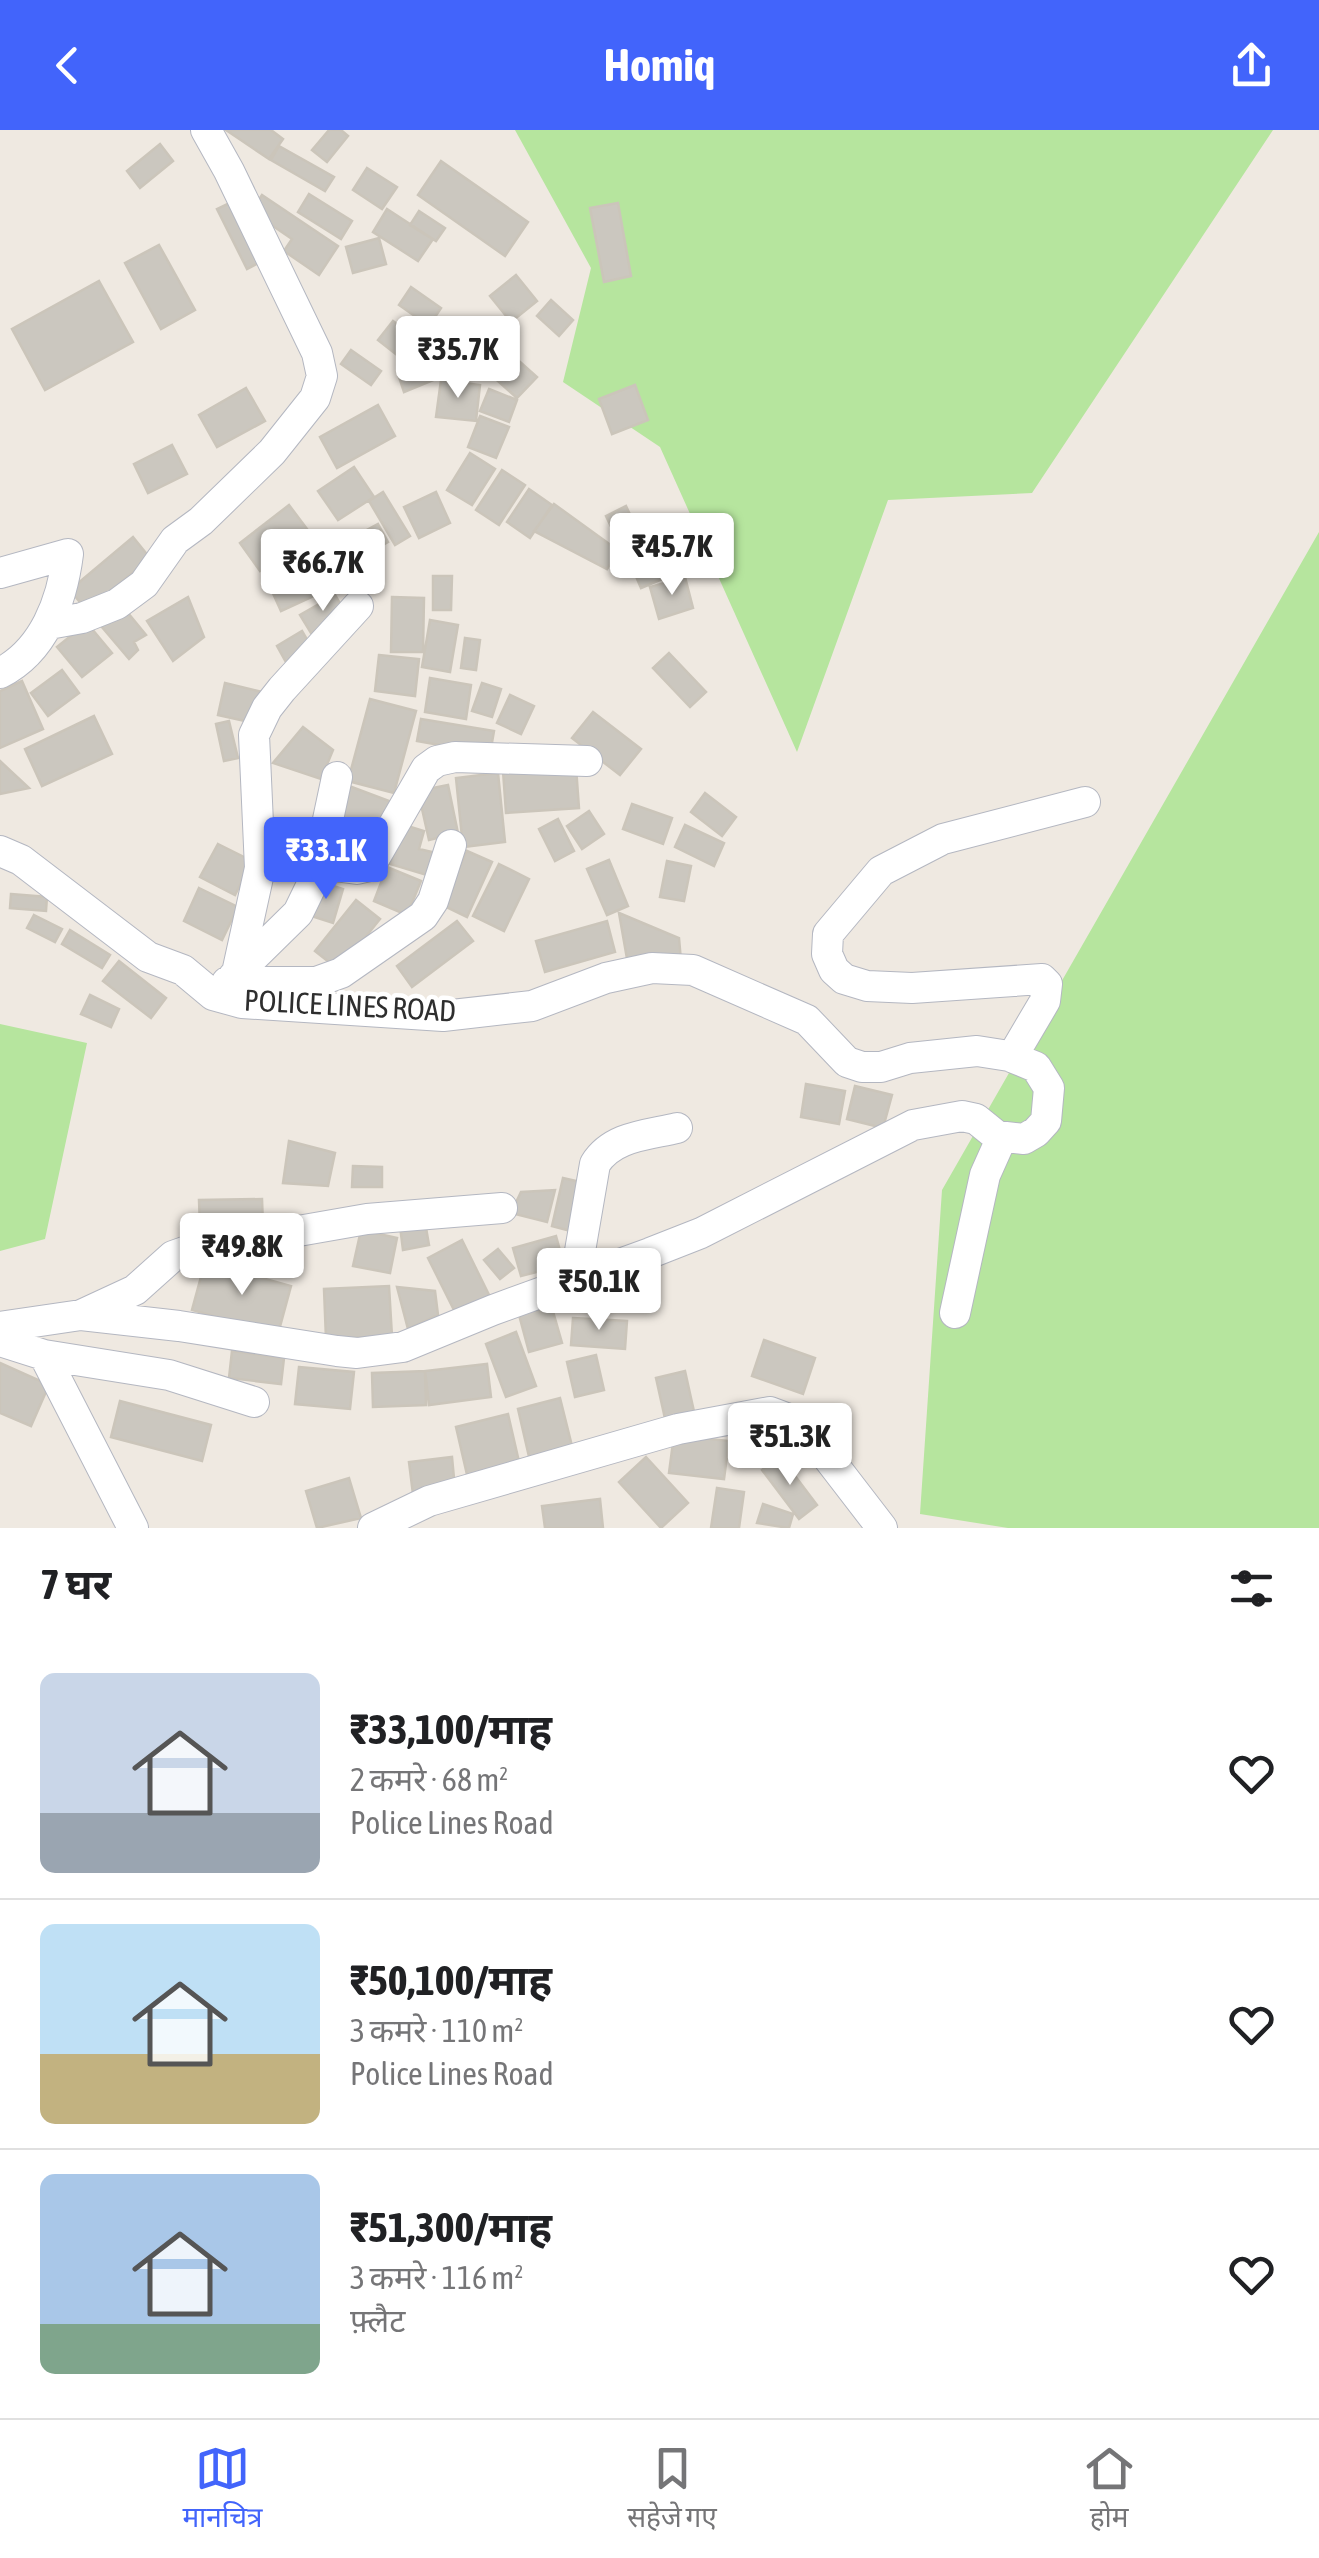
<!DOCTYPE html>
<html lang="hi">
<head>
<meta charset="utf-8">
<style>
  :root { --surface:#fff; --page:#f6f6f6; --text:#202124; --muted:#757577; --line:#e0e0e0; --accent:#4264fb }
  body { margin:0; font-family:"Asap Condensed","Noto Sans Devanagari",sans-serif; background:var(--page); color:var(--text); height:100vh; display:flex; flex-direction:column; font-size:38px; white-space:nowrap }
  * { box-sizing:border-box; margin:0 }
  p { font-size:32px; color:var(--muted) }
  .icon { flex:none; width:55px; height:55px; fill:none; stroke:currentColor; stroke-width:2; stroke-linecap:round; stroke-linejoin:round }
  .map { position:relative; height:1398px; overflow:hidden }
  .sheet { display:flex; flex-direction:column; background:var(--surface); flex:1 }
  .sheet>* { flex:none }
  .price { position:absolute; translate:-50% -85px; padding:0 22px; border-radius:10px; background:#fff; color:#222; font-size:32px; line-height:65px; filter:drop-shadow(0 2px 5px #0008) }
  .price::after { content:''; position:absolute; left:50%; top:60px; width:30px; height:22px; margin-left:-15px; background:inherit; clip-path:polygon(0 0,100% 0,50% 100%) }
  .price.on { background:var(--accent); color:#fff }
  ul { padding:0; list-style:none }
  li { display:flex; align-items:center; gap:30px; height:250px; padding:0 40px }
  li+li { border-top:2px solid var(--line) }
  li span { display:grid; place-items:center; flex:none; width:280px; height:200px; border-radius:15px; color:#555 }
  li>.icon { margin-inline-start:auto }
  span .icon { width:120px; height:120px; fill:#fffc; stroke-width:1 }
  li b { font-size:42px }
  h2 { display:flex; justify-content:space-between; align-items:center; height:120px; padding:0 40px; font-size:42px }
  header { display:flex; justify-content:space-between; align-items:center; height:130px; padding:0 40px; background:var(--accent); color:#fff; font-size:45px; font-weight:700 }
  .tabs { display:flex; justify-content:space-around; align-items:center; height:140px; border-top:2px solid var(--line); background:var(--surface); font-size:28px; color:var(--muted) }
  .tabs a { display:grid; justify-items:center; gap:5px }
  .tabs .on { color:var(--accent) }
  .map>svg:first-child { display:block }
</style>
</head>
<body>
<header><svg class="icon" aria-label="back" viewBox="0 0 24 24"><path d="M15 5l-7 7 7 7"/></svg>Homiq<svg class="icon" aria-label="share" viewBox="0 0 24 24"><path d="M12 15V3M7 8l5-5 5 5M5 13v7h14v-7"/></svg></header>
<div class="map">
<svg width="1319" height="1398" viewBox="0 0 1319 1398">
  <rect width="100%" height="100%" fill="#efe9e1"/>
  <path fill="#b6e59e" d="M 515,0 L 1273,0 L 1032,363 L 888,370 L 797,622 L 660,317 L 563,252 L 591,138 Z
    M 1319,402 L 1319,1398 L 1008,1398 L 920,1384 L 942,1060 Z
    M 0,894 L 87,913 L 45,1109 L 0,1121 Z"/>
  <path fill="#cbc7bf" stroke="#cbc5ba" stroke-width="2.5" d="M 226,0 L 271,0 L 283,9 L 269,29 Z
    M 329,0 L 341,0 L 348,6 L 327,32 L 312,20 Z
    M 160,14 L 173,31 L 140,58 L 127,41 Z
    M 279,16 L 334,47 L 325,61 L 271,30 Z
    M 441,31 L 528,92 L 505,126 L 418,65 Z
    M 367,38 L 397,57 L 382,79 L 353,60 Z
    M 309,64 L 352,91 L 341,109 L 298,82 Z
    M 262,65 L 338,116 L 319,145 L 284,121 L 292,109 L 251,81 Z
    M 236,70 L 266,129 L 247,139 L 217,79 Z
    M 618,73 L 631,146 L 604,152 L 590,78 Z
    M 387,79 L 433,109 L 418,131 L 373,102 Z
    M 419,81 L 445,98 L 436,111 L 410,95 Z
    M 379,108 L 386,134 L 353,143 L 346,117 Z
    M 159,115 L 195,180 L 161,199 L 125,133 Z
    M 516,145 L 537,171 L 511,192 L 490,166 Z
    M 99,151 L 133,212 L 45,260 L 12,199 Z
    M 411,157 L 441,178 L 429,196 L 399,175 Z
    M 551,170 L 573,190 L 559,206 L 537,186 Z
    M 438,189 L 490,210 L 482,229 L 431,209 Z
    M 393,191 L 412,205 L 397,225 L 378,210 Z
    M 351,220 L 381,241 L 371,255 L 341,234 Z
    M 510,223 L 537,247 L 517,268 L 491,245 Z
    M 437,231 L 443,246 L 404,262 L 399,247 Z
    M 441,250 L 480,255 L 476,291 L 436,287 Z
    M 635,255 L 648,290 L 612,304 L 599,269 Z
    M 246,258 L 265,291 L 217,317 L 199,285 Z
    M 489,259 L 517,270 L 509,292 L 480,281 Z
    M 378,275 L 395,306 L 337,338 L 320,307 Z
    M 480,286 L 509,297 L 496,328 L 468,317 Z
    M 172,315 L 187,344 L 148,363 L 134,334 Z
    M 470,323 L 495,339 L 472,375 L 447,360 Z
    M 354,337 L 374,367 L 338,390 L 318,361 Z
    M 502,340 L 525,355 L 499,395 L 476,380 Z
    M 529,359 L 552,375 L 530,408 L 507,392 Z
    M 383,362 L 410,406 L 395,415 L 369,371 Z
    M 436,362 L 450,393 L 419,408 L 404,377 Z
    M 554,374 L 619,421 L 607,439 L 534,401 Z
    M 289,375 L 310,403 L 260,441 L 240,413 Z
    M 626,376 L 646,419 L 626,428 L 606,386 Z
    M 378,394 L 388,412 L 349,434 L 339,415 Z
    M 133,407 L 150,428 L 87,481 L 70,460 Z
    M 656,419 L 667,447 L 641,458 L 629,430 Z
    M 305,446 L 314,466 L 281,481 L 272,461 Z
    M 433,446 L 452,446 L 451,480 L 433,480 Z
    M 685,447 L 693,478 L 659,489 L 650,457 Z
    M 335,465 L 345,482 L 311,503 L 300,485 Z
    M 188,467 L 204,507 L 173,531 L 147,491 Z
    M 392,467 L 424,468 L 423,522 L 391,522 Z
    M 128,483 L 146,505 L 134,512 L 138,520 L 129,529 L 96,490 Z
    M 430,490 L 458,495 L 450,542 L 422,537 Z
    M 87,493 L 112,523 L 82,547 L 57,517 Z
    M 302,501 L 312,518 L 287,534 L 277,516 Z
    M 465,508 L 480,510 L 476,540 L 461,538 Z
    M 669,523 L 706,562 L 690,577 L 653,538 Z
    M 379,525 L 419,529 L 415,566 L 375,561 Z
    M 62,540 L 79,563 L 48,586 L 31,563 Z
    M 430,548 L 471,555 L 466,589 L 425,582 Z
    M 22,551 L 43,599 L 0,618 L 0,561 Z
    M 225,553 L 262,562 L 254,593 L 218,585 Z
    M 482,553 L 501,559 L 492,587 L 472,581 Z
    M 510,565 L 534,576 L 521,604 L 497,593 Z
    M 370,569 L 416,581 L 394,663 L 348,651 Z
    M 593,582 L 641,619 L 620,645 L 572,608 Z
    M 94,586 L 112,624 L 42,656 L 25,619 Z
    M 421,589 L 494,601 L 490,624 L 417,611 Z
    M 229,591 L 238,628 L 224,631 L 216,594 Z
    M 303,597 L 333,620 L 321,649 L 273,633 Z
    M 0,631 L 29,658 L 0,664 Z
    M 576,637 L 579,678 L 506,683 L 503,641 Z
    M 498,643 L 505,712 L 463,717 L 456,648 Z
    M 448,655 L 458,703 L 429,710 L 418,661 Z
    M 349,656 L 397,674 L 386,704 L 338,686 Z
    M 705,663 L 736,687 L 722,706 L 691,682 Z
    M 632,674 L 672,688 L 663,714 L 623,699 Z
    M 589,681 L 604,704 L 582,719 L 567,696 Z
    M 558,689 L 574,721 L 555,731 L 539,699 Z
    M 335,691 L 375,705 L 365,734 L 325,721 Z
    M 401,694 L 424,701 L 419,719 L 436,723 L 430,746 L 390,734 Z
    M 685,695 L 724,713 L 714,736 L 675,717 Z
    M 218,714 L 252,731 L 235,765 L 200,747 Z
    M 467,721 L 492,732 L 467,787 L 442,775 Z
    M 609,730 L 628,776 L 607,785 L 587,739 Z
    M 667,731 L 691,736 L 684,771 L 660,767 Z
    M 499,734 L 529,749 L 504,801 L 473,786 Z
    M 387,737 L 421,751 L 407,785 L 374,771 Z
    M 318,751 L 343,759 L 333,793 L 308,785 Z
    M 199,758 L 238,777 L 222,810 L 184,791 Z
    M 11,764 L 47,767 L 46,781 L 10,778 Z
    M 356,770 L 380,789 L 339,840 L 315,821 Z
    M 619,783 L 679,808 L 681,831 L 629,840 Z
    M 34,785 L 62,799 L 55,812 L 27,798 Z
    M 457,791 L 473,811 L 412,857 L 397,836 Z
    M 607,791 L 615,822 L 545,842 L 536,811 Z
    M 70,800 L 110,825 L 102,838 L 62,814 Z
    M 119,831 L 166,868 L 151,888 L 103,851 Z
    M 90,865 L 119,879 L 111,897 L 81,884 Z
    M 806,954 L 845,961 L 839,994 L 801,987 Z
    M 855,956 L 892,965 L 883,998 L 847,989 Z
    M 289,1011 L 335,1023 L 328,1056 L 283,1053 Z
    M 353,1036 L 382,1037 L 382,1057 L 352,1057 Z
    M 563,1048 L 589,1054 L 578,1103 L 552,1096 Z
    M 555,1060 L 547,1092 L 511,1083 L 521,1062 Z
    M 262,1069 L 263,1095 L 200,1096 L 199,1070 Z
    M 425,1092 L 429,1115 L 403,1120 L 400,1096 Z
    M 361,1100 L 397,1108 L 390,1143 L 353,1136 Z
    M 556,1106 L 564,1135 L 521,1146 L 513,1118 Z
    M 462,1110 L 491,1169 L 457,1186 L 428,1128 Z
    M 498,1119 L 514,1138 L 500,1149 L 484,1130 Z
    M 205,1132 L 291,1156 L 278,1204 L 192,1180 Z
    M 389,1156 L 392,1206 L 326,1209 L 324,1159 Z
    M 397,1157 L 435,1161 L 438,1185 L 408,1199 Z
    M 550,1171 L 562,1213 L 529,1222 L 518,1181 Z
    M 573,1188 L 627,1191 L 625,1219 L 571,1215 Z
    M 516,1202 L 536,1256 L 506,1267 L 486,1214 Z
    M 764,1210 L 815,1228 L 803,1264 L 752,1246 Z
    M 232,1221 L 284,1228 L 281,1254 L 229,1248 Z
    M 596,1225 L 604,1260 L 575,1267 L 567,1232 Z
    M 0,1233 L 49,1255 L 31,1296 L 0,1283 Z
    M 487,1234 L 491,1267 L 429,1275 L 425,1241 Z
    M 299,1237 L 354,1242 L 350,1279 L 295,1274 Z
    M 425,1241 L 426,1275 L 373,1277 L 372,1243 Z
    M 685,1241 L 695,1286 L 666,1293 L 656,1248 Z
    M 560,1268 L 573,1320 L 530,1331 L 518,1279 Z
    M 120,1271 L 211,1295 L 202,1331 L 111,1307 Z
    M 508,1284 L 520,1336 L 468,1349 L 456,1297 Z
    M 674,1305 L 729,1311 L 724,1349 L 669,1343 Z
    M 780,1326 L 817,1375 L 799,1389 L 762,1340 Z
    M 452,1327 L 455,1359 L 413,1364 L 409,1332 Z
    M 646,1327 L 688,1373 L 661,1398 L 619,1352 Z
    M 349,1348 L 361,1388 L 317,1398 L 306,1361 Z
    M 717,1358 L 744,1362 L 739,1398 L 711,1398 Z
    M 600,1369 L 603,1398 L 545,1398 L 542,1376 Z
    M 763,1374 L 793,1384 L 789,1398 L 757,1393 Z"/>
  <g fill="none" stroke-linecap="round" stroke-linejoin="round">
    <defs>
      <path id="minor" d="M 0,443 L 68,424 C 62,471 44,521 0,543
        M 49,494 L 82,488 L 117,474 L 144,454 L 175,410 L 201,391 L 272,322 L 315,268 L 322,246 L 317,223 L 229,41 L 206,0
        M 0,721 L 21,730 L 148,827 L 183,840 L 213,865 L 242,873 L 443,886 L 532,876 L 606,848 L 652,838 L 693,840 L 807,890 L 847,932 L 862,937 L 881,937 L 910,928 L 977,921 L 1009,926 L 1036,937 L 1049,958 L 1046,991 L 1036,1002 L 1024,1009 L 997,1006 L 976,989 L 962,986 L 913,995 L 701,1103 L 650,1123 L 493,1180 L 403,1217 L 357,1223 L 337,1221 L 179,1196 L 81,1185 L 0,1197
        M 319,734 L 357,739 L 370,736 L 426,639 L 437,631 L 455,627 L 587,631
        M 237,843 L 260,738 L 254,605 L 267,578 L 282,559 L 358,476
        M 234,846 L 298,783 L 316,746 L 337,647
        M 227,852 L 316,852 L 341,843 L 423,786 L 433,771 L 451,715
        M 1012,927 L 1045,871 L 1047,854 L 1042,849 L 912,858 L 867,856 L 844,849 L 834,840 L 827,824 L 828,804 L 881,741 L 943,709 L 1085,672
        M 575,1150 L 595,1034 C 612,1006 648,1005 677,998
        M 955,1183 L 985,1045 L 1002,1007
        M 81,1185 L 135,1160 L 173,1126 L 190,1120 L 367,1089 L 502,1078
        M 0,1211 L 44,1225 L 169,1245 L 254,1272
        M 44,1225 L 133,1398
        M 373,1398 L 429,1371 L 678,1299 L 770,1282 L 802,1294 L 882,1398"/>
    </defs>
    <use href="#minor" stroke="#b4b7c1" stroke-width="32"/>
    <use href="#minor" stroke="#fff" stroke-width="30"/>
  </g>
  <g text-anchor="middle" stroke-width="9" stroke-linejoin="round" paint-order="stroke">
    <g font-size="30" fill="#2e2e2e" stroke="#fff">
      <text transform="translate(350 876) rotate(3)" y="10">POLICE LINES ROAD</text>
    </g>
  </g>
</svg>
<b class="price" style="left:458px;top:271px">₹35.7K</b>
<b class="price" style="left:672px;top:468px">₹45.7K</b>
<b class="price" style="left:323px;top:484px">₹66.7K</b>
<b class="price on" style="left:326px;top:772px">₹33.1K</b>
<b class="price" style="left:242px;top:1168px">₹49.8K</b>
<b class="price" style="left:599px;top:1203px">₹50.1K</b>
<b class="price" style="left:790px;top:1358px">₹51.3K</b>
</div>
<section class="sheet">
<h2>7 घर<svg class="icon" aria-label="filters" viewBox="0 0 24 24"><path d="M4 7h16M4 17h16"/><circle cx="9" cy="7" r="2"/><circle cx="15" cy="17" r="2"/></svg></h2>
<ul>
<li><span style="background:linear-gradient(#c9d6e8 70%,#9aa5b1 0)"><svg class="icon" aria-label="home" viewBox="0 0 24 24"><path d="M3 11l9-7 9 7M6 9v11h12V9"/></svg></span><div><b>₹33,100/माह</b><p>2 कमरे · 68 m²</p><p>Police Lines Road</p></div><svg class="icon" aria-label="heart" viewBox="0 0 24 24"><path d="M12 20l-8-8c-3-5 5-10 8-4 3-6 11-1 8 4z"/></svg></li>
<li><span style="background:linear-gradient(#bfe0f5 65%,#c2b280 0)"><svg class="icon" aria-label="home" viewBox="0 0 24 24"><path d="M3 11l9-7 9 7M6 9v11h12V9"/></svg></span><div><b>₹50,100/माह</b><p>3 कमरे · 110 m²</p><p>Police Lines Road</p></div><svg class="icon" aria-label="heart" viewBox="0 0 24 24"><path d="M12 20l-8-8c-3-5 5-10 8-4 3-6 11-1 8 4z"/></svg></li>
<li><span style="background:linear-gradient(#a9c7e8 75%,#7fa58c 0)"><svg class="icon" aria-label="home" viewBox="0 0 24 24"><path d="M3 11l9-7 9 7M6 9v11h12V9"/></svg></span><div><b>₹51,300/माह</b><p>3 कमरे · 116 m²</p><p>फ़्लैट</p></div><svg class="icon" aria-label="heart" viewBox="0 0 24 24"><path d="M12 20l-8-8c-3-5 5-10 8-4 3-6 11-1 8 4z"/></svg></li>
</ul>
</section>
<nav class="tabs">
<a class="on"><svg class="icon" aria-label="map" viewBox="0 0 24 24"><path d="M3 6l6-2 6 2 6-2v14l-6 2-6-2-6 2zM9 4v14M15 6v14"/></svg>मानचित्र</a>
<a><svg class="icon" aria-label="saved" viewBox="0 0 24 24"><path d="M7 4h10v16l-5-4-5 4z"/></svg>सहेजे गए</a>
<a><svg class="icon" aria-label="home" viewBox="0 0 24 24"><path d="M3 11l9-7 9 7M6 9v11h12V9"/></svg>होम</a>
</nav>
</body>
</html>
